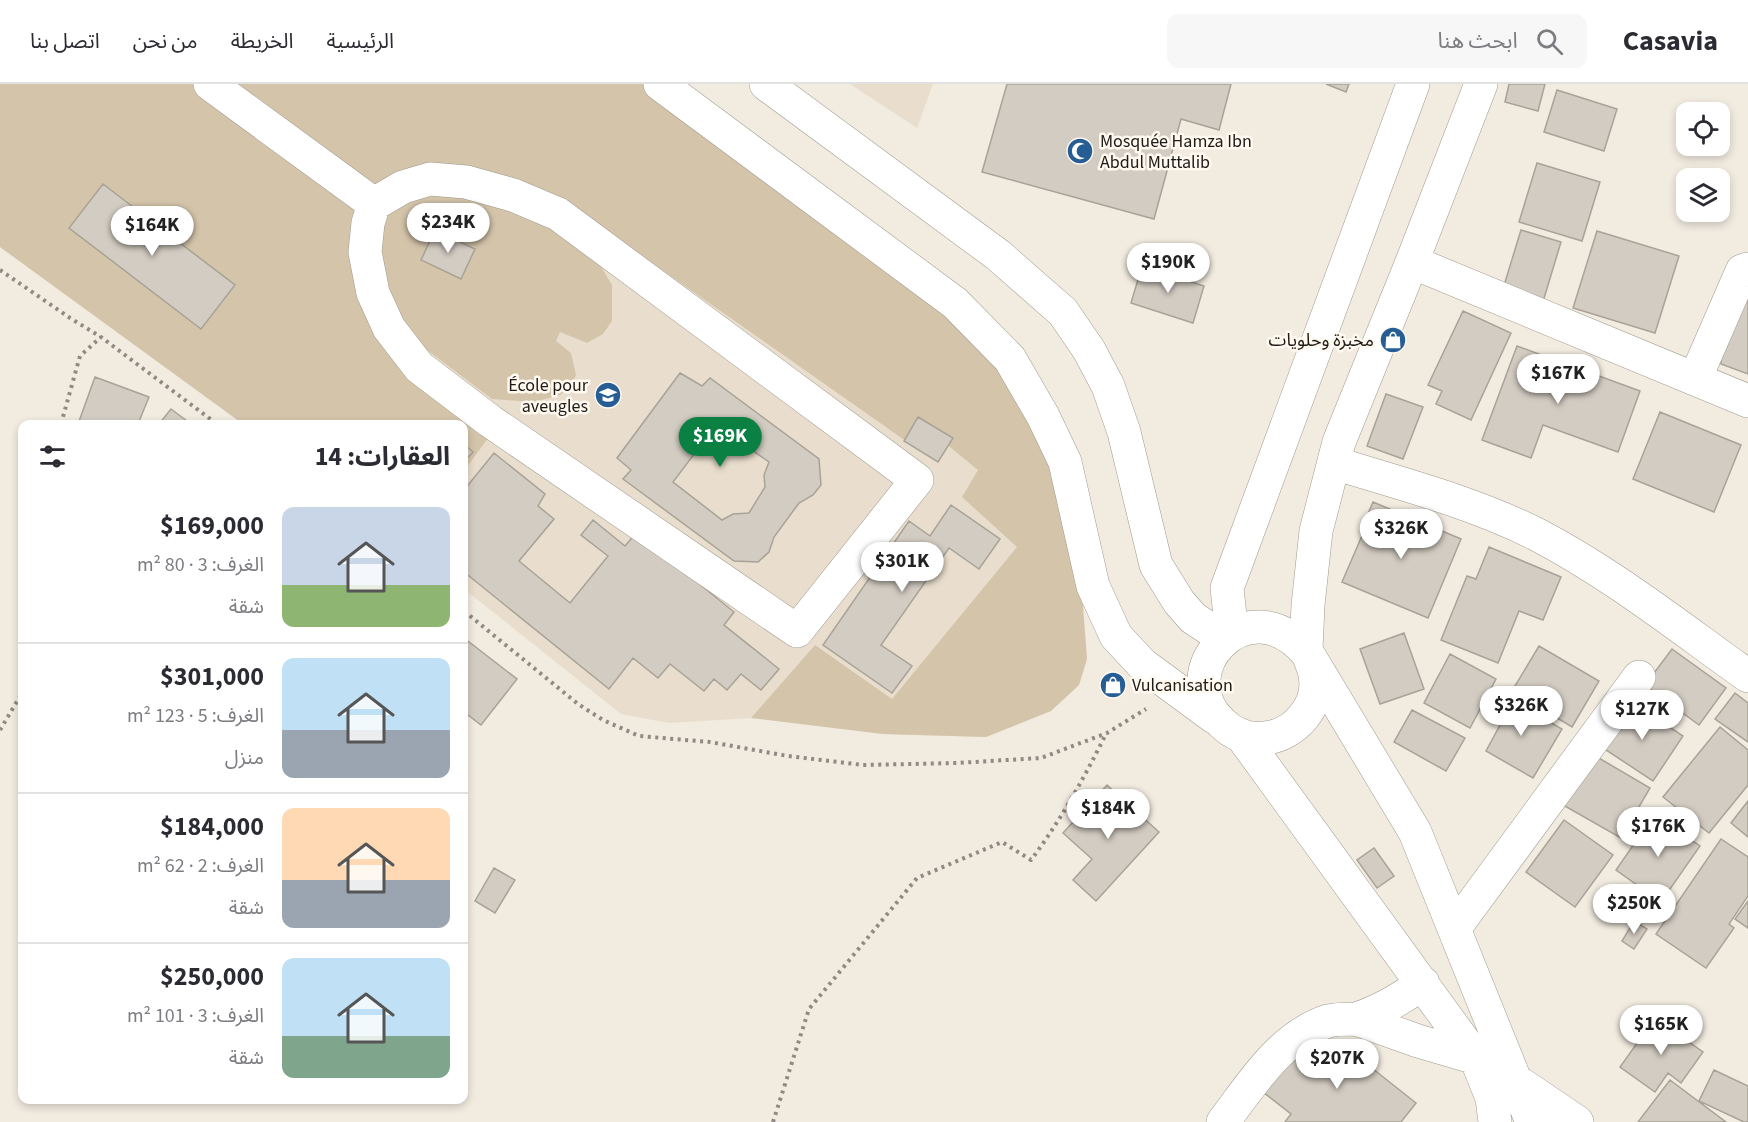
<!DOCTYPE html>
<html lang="ar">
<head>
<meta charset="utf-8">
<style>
  :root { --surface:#fff; --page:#f7f7f7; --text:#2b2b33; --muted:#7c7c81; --line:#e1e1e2; --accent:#0b8043 }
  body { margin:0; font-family:"Source Sans 3","Noto Sans Arabic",sans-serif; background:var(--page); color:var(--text); direction:rtl; height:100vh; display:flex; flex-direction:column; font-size:22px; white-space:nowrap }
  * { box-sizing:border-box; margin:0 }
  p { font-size:20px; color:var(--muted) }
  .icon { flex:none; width:33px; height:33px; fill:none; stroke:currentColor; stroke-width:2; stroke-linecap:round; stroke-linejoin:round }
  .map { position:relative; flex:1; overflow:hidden; direction:ltr }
  .side { position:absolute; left:18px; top:336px; width:450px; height:684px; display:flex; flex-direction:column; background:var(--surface); border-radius:12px; box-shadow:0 3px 9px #0003; direction:rtl }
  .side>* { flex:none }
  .fabs { position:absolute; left:1676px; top:18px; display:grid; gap:12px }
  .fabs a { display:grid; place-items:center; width:54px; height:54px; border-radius:12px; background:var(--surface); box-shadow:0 3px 9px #0003; font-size:30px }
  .price { position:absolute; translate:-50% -51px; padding:0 14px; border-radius:21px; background:#fff; color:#222; font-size:20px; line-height:39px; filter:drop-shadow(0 2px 3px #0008) }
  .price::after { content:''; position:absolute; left:50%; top:36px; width:18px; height:14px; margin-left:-9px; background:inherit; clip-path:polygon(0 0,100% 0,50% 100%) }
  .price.current { background:var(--accent); color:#fff }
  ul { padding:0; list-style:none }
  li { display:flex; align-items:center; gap:18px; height:150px; padding:0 18px }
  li+li { border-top:2px solid var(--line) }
  li span { display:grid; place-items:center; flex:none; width:168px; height:120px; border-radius:12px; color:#555 }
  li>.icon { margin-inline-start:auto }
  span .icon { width:72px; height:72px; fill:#fffc; stroke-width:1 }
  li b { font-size:26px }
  h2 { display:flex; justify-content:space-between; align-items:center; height:72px; padding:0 18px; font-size:26px }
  header { display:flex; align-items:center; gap:36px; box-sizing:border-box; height:84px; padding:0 30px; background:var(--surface); border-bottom:2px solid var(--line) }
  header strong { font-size:28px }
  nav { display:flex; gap:33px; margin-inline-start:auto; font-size:21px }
  .search { width:420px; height:54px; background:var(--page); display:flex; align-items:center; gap:15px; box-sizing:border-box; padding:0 21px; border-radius:12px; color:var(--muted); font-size:22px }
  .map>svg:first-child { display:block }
</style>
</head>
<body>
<header>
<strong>Casavia</strong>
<div class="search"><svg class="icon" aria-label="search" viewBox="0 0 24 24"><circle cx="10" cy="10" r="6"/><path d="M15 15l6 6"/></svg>ابحث هنا</div>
<nav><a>الرئيسية</a><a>الخريطة</a><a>من نحن</a><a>اتصل بنا</a></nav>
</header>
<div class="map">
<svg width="1748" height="1038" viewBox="0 0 1748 1038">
  <rect width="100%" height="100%" fill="#f2ebe0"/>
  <path fill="#e9decd" d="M 0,0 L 929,211 L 1087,575 L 1079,601 L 1051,627 L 986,653 L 883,650 L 751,634 L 669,639 L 621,630 L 464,505 L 464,340 L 243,340 L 0,163 Z
    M 850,0 L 933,0 L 917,44 Z"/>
  <path fill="#d4c4aa" d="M 0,0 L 647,0 L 929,211 L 995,281 L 1035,346 L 1066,411 L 1082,508 L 1087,575 L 1079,601 L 1051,627 L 986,653 L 883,650 L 751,634 L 815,561 L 892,615 L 1017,463 L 962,413 L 978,386 L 928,345 L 910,360 L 561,115 L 612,201 L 612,237 L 603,250 L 587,259 L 560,248 L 556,257 L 571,269 L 576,291 L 571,302 L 560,311 L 534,318 L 492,315 L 427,266 L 414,284 L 494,346 L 464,387 L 464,340 L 243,340 L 0,163 Z"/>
  <path fill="#d3ccc2" stroke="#a8a297" stroke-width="1.5" fill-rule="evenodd" d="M 1007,0 L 1231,0 L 1219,46 L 1181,35 L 1154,135 L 982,88 Z
    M 1326,0 L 1349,0 L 1346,8 Z
    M 1509,0 L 1545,0 L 1538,27 L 1505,18 Z
    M 1557,6 L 1617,25 L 1604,67 L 1544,48 Z
    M 1537,79 L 1600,98 L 1582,157 L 1519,138 Z
    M 103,100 L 235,201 L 201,245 L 69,144 Z
    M 435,146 L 475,165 L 461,195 L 421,176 Z
    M 1521,146 L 1561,158 L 1542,221 L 1502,208 Z
    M 1597,147 L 1679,172 L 1655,249 L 1573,224 Z
    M 1142,182 L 1204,202 L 1193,239 L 1131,219 Z
    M 1748,207 L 1748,290 L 1721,280 L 1721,262 Z
    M 1463,227 L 1511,249 L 1471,336 L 1436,320 L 1442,307 L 1428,301 Z
    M 1517,262 L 1640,307 L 1618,368 L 1543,341 L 1531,374 L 1482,356 Z
    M 680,289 L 702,302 L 710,294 L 819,375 L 821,401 L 813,411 L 799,419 L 774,453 L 769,468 L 758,478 L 734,477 L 623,395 L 631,386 L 617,374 ZM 716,341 L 769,378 L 764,391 L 765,403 L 749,429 L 733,430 L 722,436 L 673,398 Z
    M 95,293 L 149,313 L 138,340 L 129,338 L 128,340 L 78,340 Z
    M 1386,310 L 1423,323 L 1403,375 L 1367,362 Z
    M 171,325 L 191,340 L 159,340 Z
    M 1660,328 L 1741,361 L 1714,428 L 1633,395 Z
    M 918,333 L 953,354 L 938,378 L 904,357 Z
    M 464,360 L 473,368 L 464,378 Z
    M 494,369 L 545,410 L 538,422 L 554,435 L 519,477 L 570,519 L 608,472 L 581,451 L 593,436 L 625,462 L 636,449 L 734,528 L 724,541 L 779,585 L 761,606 L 741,590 L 727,606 L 714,595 L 704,607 L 670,580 L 658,594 L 633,574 L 609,605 L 464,488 L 464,406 Z
    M 1373,418 L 1461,455 L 1428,534 L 1342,498 L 1364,447 L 1361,446 Z
    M 951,421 L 1000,455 L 979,485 L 949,464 L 881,561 L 912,582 L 892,609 L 823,561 L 909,437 L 930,452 Z
    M 1489,463 L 1561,493 L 1543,536 L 1519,527 L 1498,579 L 1441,556 L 1467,492 L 1476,495 Z
    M 1404,549 L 1424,605 L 1380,620 L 1360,565 Z
    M 464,554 L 517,595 L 481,641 L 464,628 Z
    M 1539,562 L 1599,597 L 1572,643 L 1512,607 Z
    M 1672,565 L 1726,604 L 1699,641 L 1645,601 Z
    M 1450,570 L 1496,595 L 1470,644 L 1424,619 Z
    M 1735,609 L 1748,619 L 1748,658 L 1715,635 Z
    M 1502,611 L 1562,645 L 1533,694 L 1486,667 L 1500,641 L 1489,634 Z
    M 1630,617 L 1683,652 L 1653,697 L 1600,662 Z
    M 1412,626 L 1465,654 L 1446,687 L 1394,658 Z
    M 1720,643 L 1748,666 L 1748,701 L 1709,749 L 1663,713 Z
    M 1592,670 L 1650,704 L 1621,754 L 1563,721 Z
    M 1107,701 L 1159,748 L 1096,817 L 1073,796 L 1092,775 L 1063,749 Z
    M 1748,717 L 1748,753 L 1731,739 Z
    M 1654,731 L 1700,762 L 1661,818 L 1616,786 Z
    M 1564,736 L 1613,771 L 1575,823 L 1526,788 Z
    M 1721,755 L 1748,773 L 1748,812 L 1729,840 L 1734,844 L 1706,884 L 1656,850 Z
    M 1374,764 L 1394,792 L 1377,804 L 1357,776 Z
    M 494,784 L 515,796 L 495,829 L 475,817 Z
    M 1748,817 L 1748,844 L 1735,835 Z
    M 1634,837 L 1647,845 L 1634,865 L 1622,857 Z
    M 1655,934 L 1703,968 L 1681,999 L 1668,989 L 1655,1008 L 1620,983 Z
    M 1339,958 L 1416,1019 L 1401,1038 L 1285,1038 L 1291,1030 L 1263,1008 L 1298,963 L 1320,981 Z
    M 1714,986 L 1748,1002 L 1748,1038 L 1744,1038 L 1699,1017 Z
    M 1670,996 L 1726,1038 L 1638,1038 Z"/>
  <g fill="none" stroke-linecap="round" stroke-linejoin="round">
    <defs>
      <path id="minor" d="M 210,0 L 374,120
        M 660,0 L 955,219 L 1010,275 L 1043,332 L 1065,378 L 1093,502 L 1116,552 L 1142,580 L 1214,633
        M 766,0 L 998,171 L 1063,228 L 1089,266 L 1108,302 L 1124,348 L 1156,481 L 1179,518 L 1193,534 L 1225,555
        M 430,95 L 466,98 L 513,111 L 558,130 L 917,396 L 797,547 L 490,337 L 419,283 L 389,244 L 373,209 L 365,168 L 368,139 L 374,120 L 403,103 Z
        M 1412,178 L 1748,317
        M 1695,295 L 1742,187 L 1748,185
        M 1334,379 C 1402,400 1472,418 1536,450 C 1611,489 1679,543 1748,592
        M 1232,550 L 1227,504 L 1413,0
        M 1306,567 L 1308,521 L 1316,447 L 1339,358 L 1412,178 L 1481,0
        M 1308,570 C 1310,576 1314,584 1315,591 C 1321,622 1294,652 1264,654 C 1248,656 1233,650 1222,639 C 1167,590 1247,497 1308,570 L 1415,748 L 1532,1038
        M 1241,651 L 1476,974 L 1492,1014 L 1495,1038
        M 1454,845 L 1639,593
        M 1423,899 C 1401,915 1381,927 1356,935 L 1418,957 L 1476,974
        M 1515,996 L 1577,1038
        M 1223,1038 C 1252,1000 1280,953 1328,937 C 1336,935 1347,935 1356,935"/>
    </defs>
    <use href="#minor" stroke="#a09a8f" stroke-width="34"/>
    <path stroke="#8f8a83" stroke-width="4" stroke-dasharray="3 4.5" stroke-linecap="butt" d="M 0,186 L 70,234 L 101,253 L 217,340
      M 61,340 L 80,272 L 101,253
      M 464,527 L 578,620 L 603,636 L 639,652 L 710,658 L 788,672 L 863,681 L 957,679 L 1041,674 L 1107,649 L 1146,625
      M 0,646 L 22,609
      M 773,1038 L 809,925 L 917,794 L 1002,758 L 1031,776 C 1061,736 1084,694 1106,650"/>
    <use href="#minor" stroke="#fff" stroke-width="33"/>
  </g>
  <defs>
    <symbol id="mosque-disc" viewBox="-11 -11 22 22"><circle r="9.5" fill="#275d95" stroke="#fff9f0"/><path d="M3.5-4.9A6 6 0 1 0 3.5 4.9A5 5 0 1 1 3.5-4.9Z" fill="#fff"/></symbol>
    <symbol id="shop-disc" viewBox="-11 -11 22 22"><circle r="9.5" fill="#275d95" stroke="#fff9f0"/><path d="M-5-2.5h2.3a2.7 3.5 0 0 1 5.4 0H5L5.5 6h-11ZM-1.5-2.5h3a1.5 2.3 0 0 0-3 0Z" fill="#fff"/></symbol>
    <symbol id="school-disc" viewBox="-11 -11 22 22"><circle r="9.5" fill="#275d95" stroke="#fff9f0"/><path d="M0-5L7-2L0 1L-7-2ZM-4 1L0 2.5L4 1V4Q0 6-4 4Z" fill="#fff"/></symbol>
  </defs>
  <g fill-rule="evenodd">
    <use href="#mosque-disc" x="1065" y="52" width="30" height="30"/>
    <use href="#shop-disc" x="1378" y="241" width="30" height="30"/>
    <use href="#school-disc" x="593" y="296" width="30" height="30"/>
    <use href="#shop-disc" x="1098" y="586" width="30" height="30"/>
  </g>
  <g text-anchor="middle" stroke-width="5" stroke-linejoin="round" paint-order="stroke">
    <g font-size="18" fill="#1d1b17" stroke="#fff9f0" text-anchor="start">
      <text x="1100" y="63">Mosquée Hamza Ibn<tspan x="1100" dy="21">Abdul Muttalib</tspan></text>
      <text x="1374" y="262" text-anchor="end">مخبزة وحلويات</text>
      <text x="588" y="307" text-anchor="end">École pour<tspan x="588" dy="21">aveugles</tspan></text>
      <text x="1132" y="607">Vulcanisation</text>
    </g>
  </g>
</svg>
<div class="fabs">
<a><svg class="icon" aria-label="locate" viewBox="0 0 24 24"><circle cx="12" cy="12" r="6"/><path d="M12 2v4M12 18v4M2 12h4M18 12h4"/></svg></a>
<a><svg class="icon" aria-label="layers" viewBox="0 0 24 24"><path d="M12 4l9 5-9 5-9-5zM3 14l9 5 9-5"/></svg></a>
</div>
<b class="price" style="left:448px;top:170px">$234K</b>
<b class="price" style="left:152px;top:173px">$164K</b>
<b class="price" style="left:1168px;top:210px">$190K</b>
<b class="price" style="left:1558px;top:321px">$167K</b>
<b class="price current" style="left:720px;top:384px">$169K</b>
<b class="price" style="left:1401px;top:476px">$326K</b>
<b class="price" style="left:902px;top:509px">$301K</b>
<b class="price" style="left:1521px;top:653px">$326K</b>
<b class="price" style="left:1642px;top:657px">$127K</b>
<b class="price" style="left:1108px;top:756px">$184K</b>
<b class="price" style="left:1658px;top:774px">$176K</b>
<b class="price" style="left:1634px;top:851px">$250K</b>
<b class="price" style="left:1661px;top:972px">$165K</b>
<b class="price" style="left:1337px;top:1006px">$207K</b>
<section class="side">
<h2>العقارات: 14<svg class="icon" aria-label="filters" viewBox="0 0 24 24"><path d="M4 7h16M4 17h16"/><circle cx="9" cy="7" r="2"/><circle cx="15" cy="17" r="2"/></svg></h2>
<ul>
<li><span style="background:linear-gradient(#c9d6e8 65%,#8fb573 0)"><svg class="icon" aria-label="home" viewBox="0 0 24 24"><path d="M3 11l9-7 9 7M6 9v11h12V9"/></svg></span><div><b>$169,000</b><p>الغرف: 3 · 80 m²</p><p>شقة</p></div></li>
<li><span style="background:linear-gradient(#bfe0f5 60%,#9aa5b1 0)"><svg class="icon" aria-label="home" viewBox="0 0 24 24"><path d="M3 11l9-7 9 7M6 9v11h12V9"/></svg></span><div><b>$301,000</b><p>الغرف: 5 · 123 m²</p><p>منزل</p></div></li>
<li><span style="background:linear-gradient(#ffd9b3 60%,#9aa5b1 0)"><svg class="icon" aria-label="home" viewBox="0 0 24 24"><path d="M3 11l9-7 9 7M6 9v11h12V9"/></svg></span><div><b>$184,000</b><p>الغرف: 2 · 62 m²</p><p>شقة</p></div></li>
<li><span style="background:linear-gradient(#bfe0f5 65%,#7fa58c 0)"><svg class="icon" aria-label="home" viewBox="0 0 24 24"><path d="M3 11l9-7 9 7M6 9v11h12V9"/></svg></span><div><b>$250,000</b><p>الغرف: 3 · 101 m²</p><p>شقة</p></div></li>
</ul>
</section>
</div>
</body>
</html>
